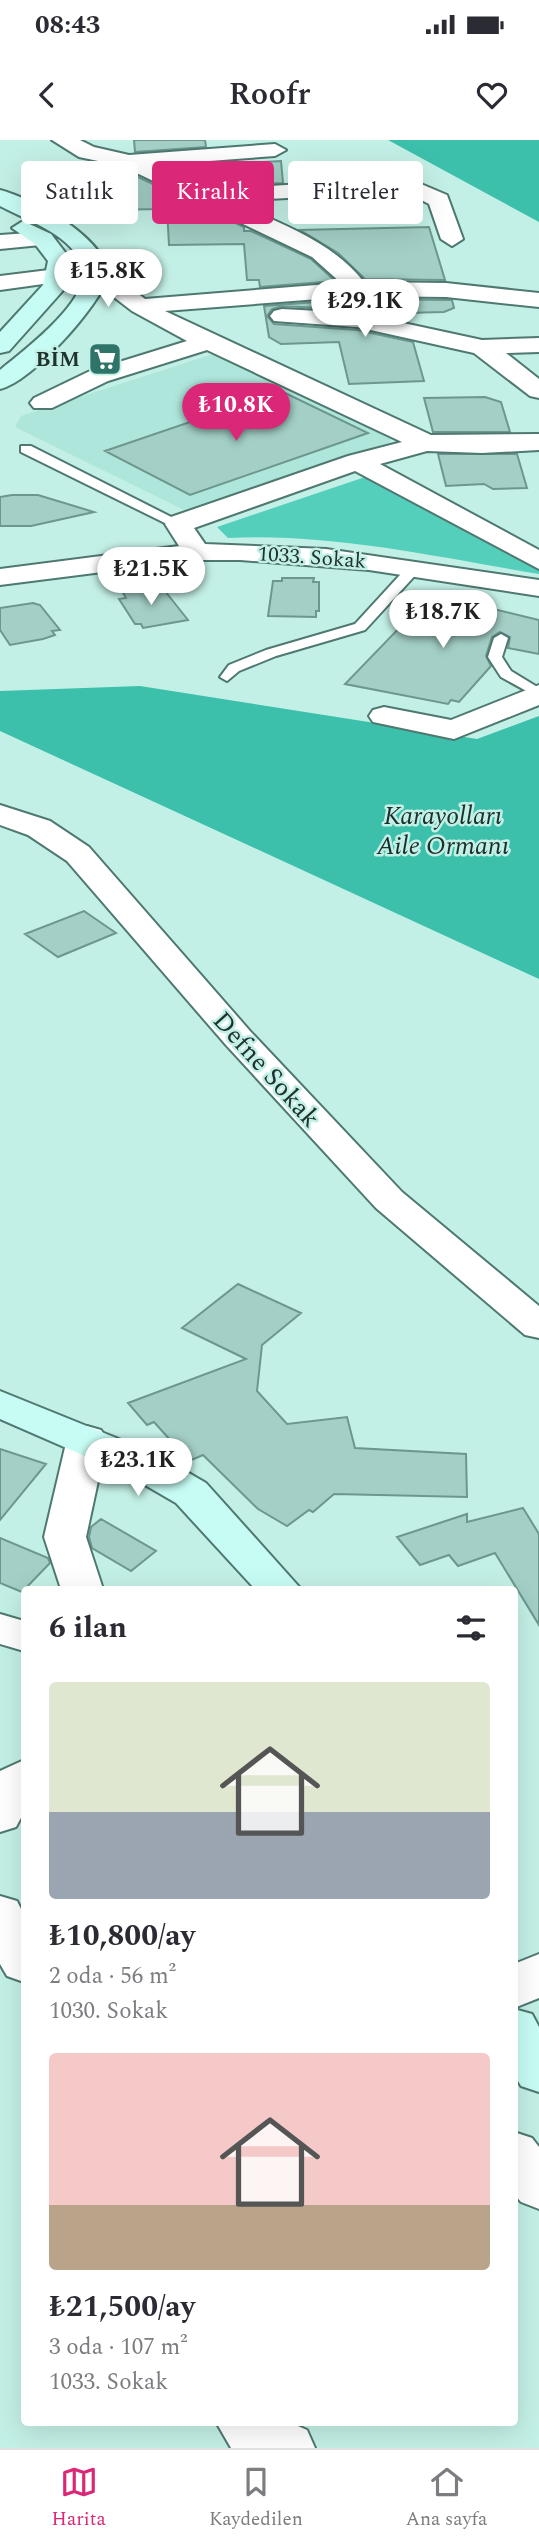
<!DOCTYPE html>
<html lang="tr">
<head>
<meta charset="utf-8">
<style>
  :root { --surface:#fff; --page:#f2f2f3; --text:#2b2b33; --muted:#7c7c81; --line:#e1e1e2; --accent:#db2777 }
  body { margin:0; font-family:Spectral,serif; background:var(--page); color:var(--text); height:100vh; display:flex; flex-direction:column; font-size:26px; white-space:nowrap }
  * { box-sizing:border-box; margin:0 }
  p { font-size:23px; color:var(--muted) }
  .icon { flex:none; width:38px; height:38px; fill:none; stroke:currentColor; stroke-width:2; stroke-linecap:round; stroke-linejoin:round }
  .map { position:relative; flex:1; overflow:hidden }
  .side { position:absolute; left:21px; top:1446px; width:497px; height:840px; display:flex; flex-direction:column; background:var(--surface); border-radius:7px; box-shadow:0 7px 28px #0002 }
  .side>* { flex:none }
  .banner { position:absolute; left:21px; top:21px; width:497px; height:63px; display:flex; gap:14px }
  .price { position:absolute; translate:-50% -60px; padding:0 16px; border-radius:24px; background:#fff; color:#222; font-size:23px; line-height:46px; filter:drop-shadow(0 2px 4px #0008) }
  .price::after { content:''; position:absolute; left:50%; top:42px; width:21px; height:16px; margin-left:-10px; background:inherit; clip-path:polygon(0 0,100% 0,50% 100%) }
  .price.on { background:var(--accent); color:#fff }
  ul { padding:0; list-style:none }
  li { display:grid; align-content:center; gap:14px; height:371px; padding:0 28px }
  li span { display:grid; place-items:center; height:217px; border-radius:7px; color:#555 }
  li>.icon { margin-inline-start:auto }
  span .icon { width:126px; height:126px; fill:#fffc; stroke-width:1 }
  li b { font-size:30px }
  h2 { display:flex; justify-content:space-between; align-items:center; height:84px; padding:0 28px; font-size:30px }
  .chip { padding:0 24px; border-radius:7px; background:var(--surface); box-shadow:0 7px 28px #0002; font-size:24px; line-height:63px }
  .chip.on { background:var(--accent); color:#fff }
  .status { display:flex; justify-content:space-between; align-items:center; height:49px; padding:0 35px; background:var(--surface); direction:ltr }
  .status svg { height:19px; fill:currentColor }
  header { display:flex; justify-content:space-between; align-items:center; height:91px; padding:0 28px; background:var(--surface); font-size:32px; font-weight:600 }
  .tab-bar { display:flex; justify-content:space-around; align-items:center; height:98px; border-top:2px solid var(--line); background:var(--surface); font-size:19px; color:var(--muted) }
  .tab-bar a { display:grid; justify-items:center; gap:4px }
  .tab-bar .on { color:var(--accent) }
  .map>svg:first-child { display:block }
</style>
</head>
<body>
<div class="status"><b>08:43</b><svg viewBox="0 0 49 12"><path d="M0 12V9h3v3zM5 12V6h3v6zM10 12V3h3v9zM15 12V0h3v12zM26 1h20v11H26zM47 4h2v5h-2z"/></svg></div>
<header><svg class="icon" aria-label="back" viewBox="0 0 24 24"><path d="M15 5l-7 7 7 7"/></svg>Roofr<svg class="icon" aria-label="heart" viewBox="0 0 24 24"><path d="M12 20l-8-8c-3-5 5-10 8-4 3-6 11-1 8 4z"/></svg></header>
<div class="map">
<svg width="539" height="2308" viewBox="0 0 539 2308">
  <rect width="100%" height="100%" fill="#c3f0e6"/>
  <path fill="#afe6db" d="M 216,213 L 391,299 L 389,304 L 186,371 L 15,287 L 21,276 Z"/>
  <path fill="#54cfbb" d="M 365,337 L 539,430 L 539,434 C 436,417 332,393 228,398 L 217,387 Z"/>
  <path fill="#3cc0ab" d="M 388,0 L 539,0 L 539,82 Z
    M 140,546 L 477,599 L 539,576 L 539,839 L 0,591 L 0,551 Z"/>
  <path fill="#a3cfc6" stroke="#6c978e" stroke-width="2" d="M 134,0 L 205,0 L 206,7 L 135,12 Z
    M 281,21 L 283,43 L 208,47 L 166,27 Z
    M 95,23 L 121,29 L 244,87 L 244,91 L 251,91 L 311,119 L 335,141 L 260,147 L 259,140 L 247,140 L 244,104 L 169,105 L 167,69 L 95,70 Z
    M 429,87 L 445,140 L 365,139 L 338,113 L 300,90 Z
    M 357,159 L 446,160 L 452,160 L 454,168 L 444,172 L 405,173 L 407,181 L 357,170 L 282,166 L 272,169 L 267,176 L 274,184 L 357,190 L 413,202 L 424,241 L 349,244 L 339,202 L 281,204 L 269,197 L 264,166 Z
    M 281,251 L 368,293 L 190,355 L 105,311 Z
    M 485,257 L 501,262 L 510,292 L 433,292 L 424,258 Z
    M 438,314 L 517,314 L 527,348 L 493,349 L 484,344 L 446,346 Z
    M 12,355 L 38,355 L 94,372 L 31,386 L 0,386 L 0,357 Z
    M 282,438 L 314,438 L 313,442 L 319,442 L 319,471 L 316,471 L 316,477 L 268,476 L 273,441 L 282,441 Z
    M 161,446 L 188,480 L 143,488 L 141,484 L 135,484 L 119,459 L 126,458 L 122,451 Z
    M 432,454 L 539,480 L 539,514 L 508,508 L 510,497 L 500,492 L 492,497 L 486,516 L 491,526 L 459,562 L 451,560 L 448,564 L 345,544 Z
    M 33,463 L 40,465 L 60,490 L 52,491 L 55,495 L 43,499 L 10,505 L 0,490 L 0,468 Z
    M 84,771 L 116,793 L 58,817 L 25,794 Z
    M 238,1144 L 301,1173 L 262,1205 L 257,1251 L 287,1284 L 347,1277 L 355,1308 L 466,1314 L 467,1357 L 334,1354 L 313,1372 L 309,1370 L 287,1386 L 258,1369 L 203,1315 L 189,1321 L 154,1282 L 147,1285 L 128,1263 L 246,1219 L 182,1188 Z
    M 0,1309 L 46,1324 L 0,1380 Z
    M 523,1368 L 539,1394 L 539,1485 L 495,1413 L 458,1426 L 449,1415 L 420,1425 L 397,1397 L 467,1374 L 467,1382 Z
    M 101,1379 L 156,1411 L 131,1431 L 92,1408 L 89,1397 L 91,1387 Z
    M 0,1398 L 48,1418 L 50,1423 L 22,1452 L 0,1443 Z"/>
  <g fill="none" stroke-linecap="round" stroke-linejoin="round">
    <defs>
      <path id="lane" d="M 21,306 L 31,306 L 185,384 L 173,387 L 21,312 Z
        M 415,423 L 422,427 L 420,430 L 365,490 L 276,516 L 239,531 L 227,541 L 220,537 L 229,525 L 266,510 L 355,484 L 410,424 Z
        M 501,494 L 508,498 L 502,517 L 511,531 L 539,548 L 539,558 L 501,537 L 488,517 L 494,498 Z"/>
      <path id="street" d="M 52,0 L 80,0 L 94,7 L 129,15 L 275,4 L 286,10 L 275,16 L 156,25 L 207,50 L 365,40 L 414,41 L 447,55 L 463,99 L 452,106 L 441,99 L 429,64 L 410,54 L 365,54 L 231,61 C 278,83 331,100 364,142 L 446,143 L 539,153 L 539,167 L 446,157 L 357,156 L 165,171 L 431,295 L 539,294 L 539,310 L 482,313 L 427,311 L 380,324 L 539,410 L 539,429 L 355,331 L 194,388 L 205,404 L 326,409 L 539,440 L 539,456 L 369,430 L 240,420 L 197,420 L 0,445 L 0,429 L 179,406 L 165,384 L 168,378 L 348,316 L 402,302 L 207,210 L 108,241 L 52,268 L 34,268 L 30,263 L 34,258 L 90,231 L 187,201 L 132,171 L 89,138 L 52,125 L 49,120 L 52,115 C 83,107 122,141 145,159 L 341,143 L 312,117 L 122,26 L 79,17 Z
        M 43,92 L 51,94 L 54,99 L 51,104 L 0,109 L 0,95 Z
        M 57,129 L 65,131 L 69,136 L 65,141 L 0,150 L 0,136 Z
        M 282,169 L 357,173 L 482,200 L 539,198 L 539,212 L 506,213 L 539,239 L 539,258 L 530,256 L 474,213 L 357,187 L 274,181 L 270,176 L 274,171 Z
        M 539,545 L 539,565 L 454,599 L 373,582 L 369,576 L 373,570 L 384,567 L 451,580 Z
        M 0,665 L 50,681 L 89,707 L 250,891 L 402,1052 L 539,1166 L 539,1198 L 525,1195 L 376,1068 L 226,905 L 67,721 L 28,695 L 0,685 Z
        M 87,1286 L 101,1290 L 107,1299 L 86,1397 L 103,1449 L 61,1449 L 44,1397 L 67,1299 L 73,1290 Z
        M 0,1474 L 24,1481 L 24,1511 L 0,1504 Z
        M 24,1620 L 24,1672 L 16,1687 L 0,1692 L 0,1631 Z
        M 0,1756 L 17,1761 L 24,1775 L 24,1842 L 7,1836 L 0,1824 Z
        M 539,1814 L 539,1858 L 514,1868 L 514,1824 Z
        M 514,1992 L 532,1998 L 539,2007 L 539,2069 L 521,2062 L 514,2054 Z
        M 216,2282 L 289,2282 L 307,2290 L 315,2308 L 231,2308 Z"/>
      <path id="secondary" d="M 0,50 C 34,59 105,97 109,136 C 98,167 32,242 0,249 L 0,230 C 23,211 102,153 80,119 C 63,92 27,80 0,66 Z
        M 23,81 L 51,94 L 71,120 L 66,147 L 9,211 L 0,213 L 0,192 L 43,145 L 48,121 L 35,104 L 12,88 Z
        M 0,1251 L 156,1314 L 206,1343 L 301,1449 L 255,1449 L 176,1363 L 126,1334 L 0,1279 Z
        M 514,1869 L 532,1874 L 539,1887 L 539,1952 L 521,1946 L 514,1934 Z"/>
    </defs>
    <use href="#lane" stroke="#4e7870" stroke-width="4"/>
    <use href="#street" stroke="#4e7870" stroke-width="4"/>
    <use href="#secondary" stroke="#4e7870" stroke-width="4"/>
    <use href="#lane" fill="#fff" fill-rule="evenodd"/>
    <use href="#street" fill="#fff" fill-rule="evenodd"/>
    <use href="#secondary" fill="#c7fcf4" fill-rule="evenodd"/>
  </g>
  <defs>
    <symbol id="supermarket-square" viewBox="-11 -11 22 22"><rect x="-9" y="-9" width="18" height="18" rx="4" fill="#2f7469" stroke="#c3f0e6"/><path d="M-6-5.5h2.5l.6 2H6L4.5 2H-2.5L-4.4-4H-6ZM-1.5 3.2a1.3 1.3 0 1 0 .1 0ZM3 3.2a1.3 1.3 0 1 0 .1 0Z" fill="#fff"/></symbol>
  </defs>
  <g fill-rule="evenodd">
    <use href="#supermarket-square" x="86" y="200" width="38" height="38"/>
  </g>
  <g text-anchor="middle" stroke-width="5" stroke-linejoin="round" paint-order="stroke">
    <g font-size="21" font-weight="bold" fill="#20322e" stroke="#c3f0e6" text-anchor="end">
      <text x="80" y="226">BİM</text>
    </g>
    <g font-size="21" fill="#20322e" stroke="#c3f0e6">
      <text transform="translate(312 417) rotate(4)" y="7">1033. Sokak</text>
    </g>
    <g font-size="26" font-style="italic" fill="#1a302c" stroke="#c3f0e6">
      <text x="443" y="684">Karayolları<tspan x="443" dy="30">Aile Ormanı</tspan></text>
    </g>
    <g font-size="26" fill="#20322e" stroke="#c3f0e6">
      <text transform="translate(267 929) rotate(48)" y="9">Defne Sokak</text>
    </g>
  </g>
</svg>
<b class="price" style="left:108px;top:169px">₺15.8K</b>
<b class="price" style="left:365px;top:199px">₺29.1K</b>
<b class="price on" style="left:236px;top:303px">₺10.8K</b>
<b class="price" style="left:151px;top:467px">₺21.5K</b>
<b class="price" style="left:443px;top:510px">₺18.7K</b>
<b class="price" style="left:138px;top:1358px">₺23.1K</b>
<div class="banner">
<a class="chip">Satılık</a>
<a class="chip on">Kiralık</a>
<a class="chip">Filtreler</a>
</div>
<section class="side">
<h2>6 ilan<svg class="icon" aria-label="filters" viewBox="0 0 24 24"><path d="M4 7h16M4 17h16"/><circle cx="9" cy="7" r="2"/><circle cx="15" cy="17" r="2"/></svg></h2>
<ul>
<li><span style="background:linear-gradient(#dfe7d0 60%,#9aa5b1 0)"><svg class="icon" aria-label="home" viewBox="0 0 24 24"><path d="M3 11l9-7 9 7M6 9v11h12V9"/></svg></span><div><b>₺10,800/ay</b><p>2 oda · 56 m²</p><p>1030. Sokak</p></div></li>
<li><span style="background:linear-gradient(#f6c9c9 70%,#b9a48a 0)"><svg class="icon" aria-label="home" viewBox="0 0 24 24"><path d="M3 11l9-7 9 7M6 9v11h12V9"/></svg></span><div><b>₺21,500/ay</b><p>3 oda · 107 m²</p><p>1033. Sokak</p></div></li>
</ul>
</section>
</div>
<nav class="tab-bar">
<a class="on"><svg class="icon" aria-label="map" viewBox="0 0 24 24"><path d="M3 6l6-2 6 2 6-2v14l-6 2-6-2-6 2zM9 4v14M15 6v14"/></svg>Harita</a>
<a><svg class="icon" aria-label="saved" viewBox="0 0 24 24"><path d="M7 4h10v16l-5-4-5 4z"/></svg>Kaydedilen</a>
<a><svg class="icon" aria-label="home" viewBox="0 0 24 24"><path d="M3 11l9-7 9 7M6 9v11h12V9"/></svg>Ana sayfa</a>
</nav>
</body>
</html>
